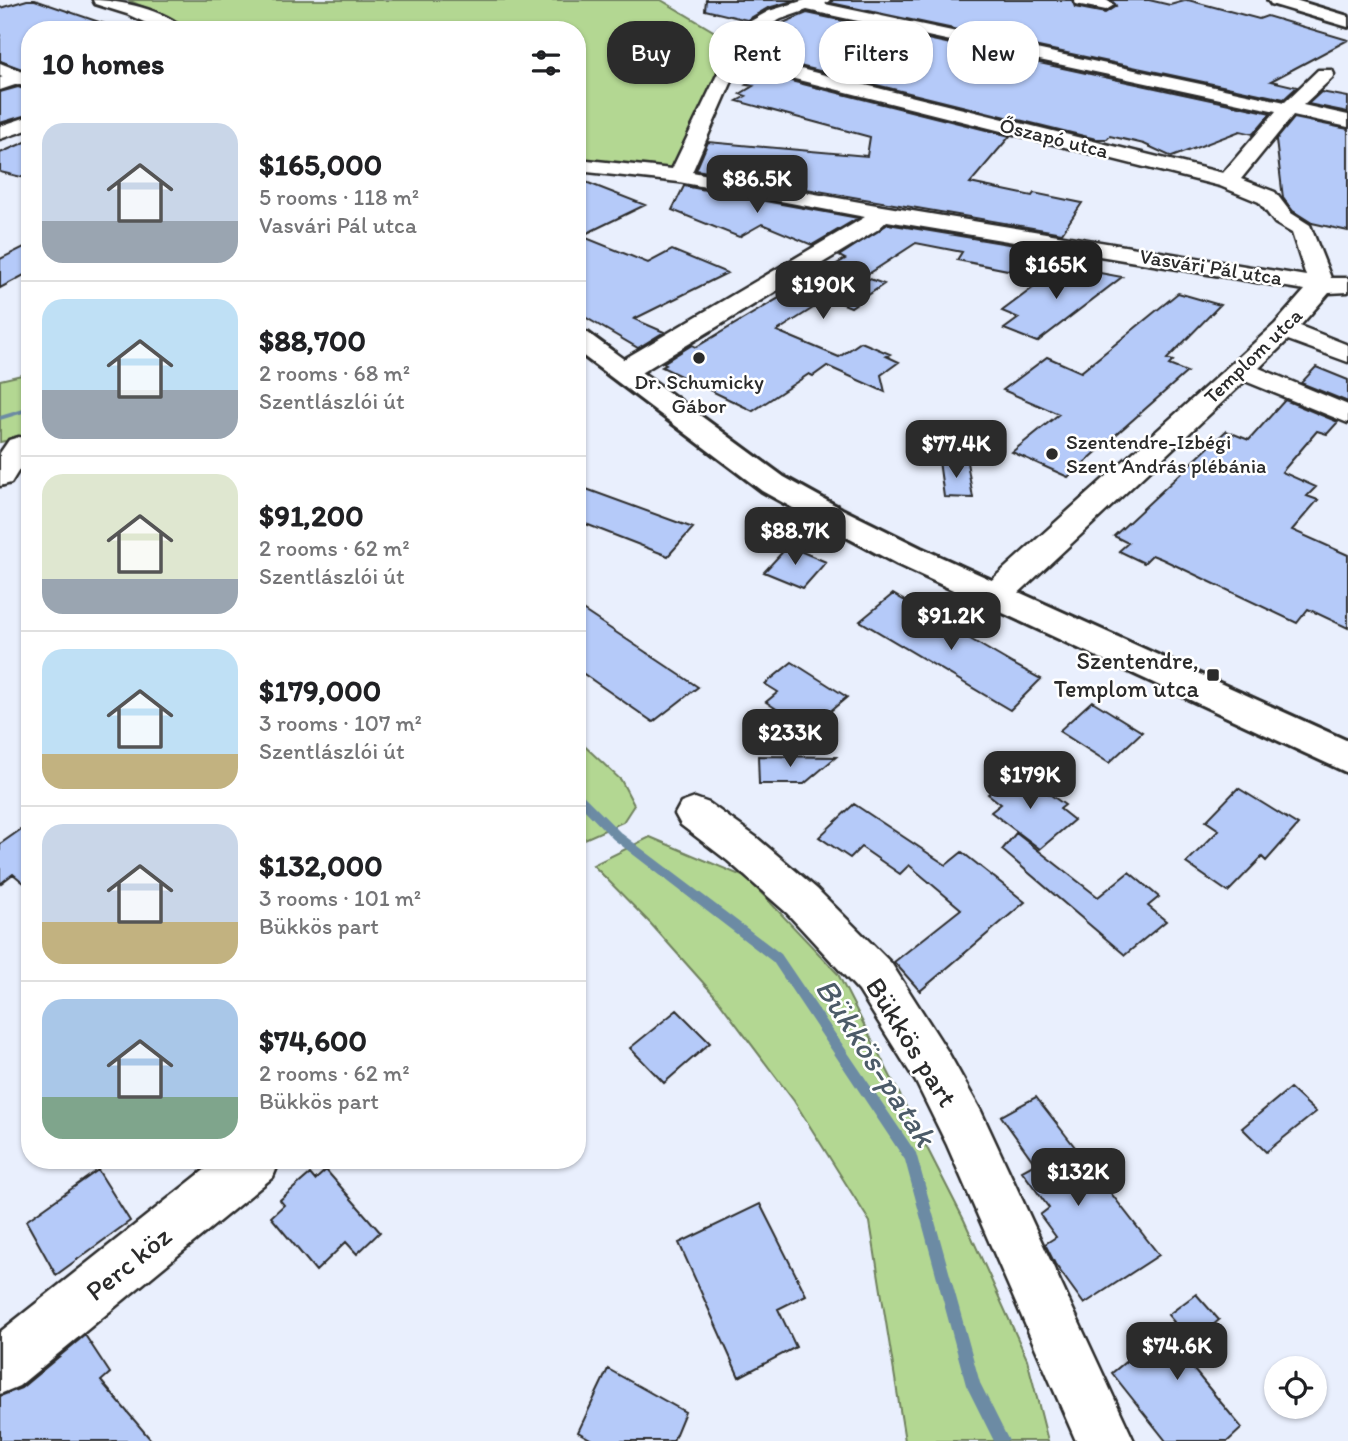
<!DOCTYPE html>
<html lang="en">
<head>
<meta charset="utf-8">
<style>
  :root { --surface:#fff; --page:#f6f6f6; --text:#202124; --muted:#757577; --line:#e0e0e0; --accent:#2b2b2b }
  body { margin:0; font-family:Itim,sans-serif; background:var(--page); color:var(--text); height:100vh; display:flex; flex-direction:column; font-size:26px; white-space:nowrap }
  * { box-sizing:border-box; margin:0 }
  p { font-size:23px; color:var(--muted) }
  .icon { flex:none; width:38px; height:38px; fill:none; stroke:currentColor; stroke-width:2; stroke-linecap:round; stroke-linejoin:round }
  .map { position:relative; flex:1; overflow:hidden }
  .sheet { position:absolute; left:21px; top:21px; width:565px; height:1148px; display:flex; flex-direction:column; background:var(--surface); border-radius:28px; box-shadow:0 2px 5px #0004 }
  .sheet>* { flex:none }
  .banner { position:absolute; left:607px; top:21px; width:635px; height:63px; display:flex; gap:14px }
  .tools { position:absolute; left:1264px; top:1356px; display:grid; gap:14px }
  .tools a { display:grid; place-items:center; width:63px; height:63px; border-radius:50%; background:var(--surface); box-shadow:0 2px 5px #0004; font-size:35px }
  .price { position:absolute; translate:-50% -60px; padding:0 16px; border-radius:14px; background:var(--accent); color:#fff; font-size:23px; line-height:46px; filter:drop-shadow(0 2px 4px #0008) }
  .price::after { content:''; position:absolute; left:50%; top:42px; width:21px; height:16px; margin-left:-10px; background:inherit; clip-path:polygon(0 0,100% 0,50% 100%) }
  .price.current { background:#222; color:#fff }
  ul { padding:0; list-style:none }
  li { display:flex; align-items:center; gap:21px; height:175px; padding:0 21px }
  li+li { border-top:2px solid var(--line) }
  li span { display:grid; place-items:center; flex:none; width:196px; height:140px; border-radius:21px; color:#555 }
  li>.icon { margin-inline-start:auto }
  span .icon { width:84px; height:84px; fill:#fffc; stroke-width:1 }
  li b { font-size:30px }
  h2 { display:flex; justify-content:space-between; align-items:center; height:84px; padding:0 21px; font-size:30px }
  .tag { padding:0 24px; border-radius:28px; background:var(--surface); box-shadow:0 2px 5px #0004; font-size:24px; line-height:63px }
  .tag.current { background:var(--accent); color:#fff }
  .map>svg:first-child { display:block }
</style>
</head>
<body>
<div class="map">
<svg width="1348" height="1441" viewBox="0 0 1348 1441">
  <rect width="100%" height="100%" fill="#e9effd"/>
  <filter id="ink" filterUnits="userSpaceOnUse"><feTurbulence type="fractalNoise" baseFrequency=".0143" numOctaves="2"/><feDisplacementMap in="SourceGraphic" scale="14" xChannelSelector="R" yChannelSelector="G"/><feConvolveMatrix kernelMatrix="1 2 1 2 8 2 1 2 1" color-interpolation-filters="sRGB"/></filter>
  <g filter="url(#ink)">
    <path fill="#b3d792" stroke="#6f815e" stroke-width="2" d="M 128,0 L 661,0 L 730,41 L 674,170 L 578,159 L 578,30 L 194,30 Z
      M 30,373 L 30,428 L 21,438 L 0,442 L 0,380 Z
      M 578,740 L 621,780 L 634,805 L 623,822 L 578,842 Z
      M 650,837 L 747,878 L 838,974 L 964,1220 L 1027,1359 L 1048,1441 L 905,1441 L 870,1222 L 794,1101 L 715,996 L 651,924 L 593,865 Z"/>
    <g fill="none" stroke-linecap="round" stroke-linejoin="round">
      <path fill="#6c8ba4" fill-rule="evenodd" d="M 30,407 L 30,411 L 0,420 L 0,416 Z
        M 578,793 L 582,794 L 621,833 L 781,954 L 916,1153 L 980,1383 L 1009,1441 L 994,1441 L 966,1385 L 905,1160 L 773,962 L 613,839 L 578,803 Z"/>
    </g>
    <path fill="#b5caf9" stroke="#2b2b2b" stroke-width="2" d="M 27,0 L 35,0 L 105,24 L 87,30 L 30,30 L 30,72 L 0,61 L 0,8 Z
      M 706,0 L 796,0 L 768,8 L 747,20 L 705,10 Z
      M 833,0 L 1072,0 L 1075,7 L 1105,13 L 1116,6 L 1111,0 L 1149,0 L 1170,5 L 1188,0 L 1259,19 L 1267,16 L 1348,40 L 1271,81 L 1297,87 L 1284,99 L 831,3 Z
      M 807,13 L 1271,113 L 1253,134 L 1240,131 L 1172,157 L 1144,144 L 1110,136 L 1107,139 L 1096,139 L 779,61 L 790,55 L 767,47 L 795,32 L 773,27 Z
      M 759,73 L 1010,136 L 970,183 L 1032,196 L 1034,193 L 1082,203 L 1062,233 L 696,170 L 708,142 L 867,156 L 870,137 L 737,101 L 746,96 L 740,94 L 753,86 L 746,85 L 751,82 L 745,80 Z
      M 18,87 L 30,91 L 30,114 L 0,123 L 0,92 Z
      M 1321,92 L 1348,97 L 1348,112 L 1308,104 Z
      M 1294,118 L 1348,129 L 1348,231 L 1312,223 L 1293,211 L 1283,198 L 1276,140 Z
      M 30,140 L 30,179 L 0,172 L 0,153 Z
      M 578,179 L 645,205 L 581,236 L 648,263 L 672,250 L 727,273 L 634,319 L 664,332 L 638,348 L 578,313 Z
      M 684,186 L 858,218 L 812,245 L 762,224 L 739,237 L 672,210 Z
      M 888,224 L 1050,251 L 1033,275 L 957,260 L 962,252 L 916,243 L 864,277 L 884,284 L 851,307 L 829,298 L 777,331 L 839,357 L 861,342 L 890,354 L 886,356 L 899,362 L 881,375 L 885,392 L 827,366 L 813,376 L 809,374 L 753,411 L 662,367 L 666,365 L 663,363 L 692,345 L 696,347 L 845,259 L 839,256 Z
      M 30,244 L 30,272 L 0,288 L 0,259 Z
      M 1062,266 L 1122,277 L 1037,342 L 1004,329 L 1019,318 L 1002,311 Z
      M 1178,293 L 1220,305 L 1167,359 L 1173,361 L 1169,365 L 1187,372 L 1068,477 L 1012,452 L 1059,414 L 1003,390 L 1047,357 L 1081,372 Z
      M 1316,367 L 1348,380 L 1348,402 L 1301,383 Z
      M 1285,400 L 1338,422 L 1327,434 L 1317,431 L 1282,472 L 1316,487 L 1307,496 L 1318,500 L 1292,530 L 1348,555 L 1348,628 L 1308,609 L 1297,623 L 1162,559 L 1152,555 L 1144,563 L 1119,551 L 1128,543 L 1114,536 L 1226,431 L 1249,440 Z
      M 939,461 L 967,462 L 973,498 L 944,497 Z
      M 578,486 L 693,528 L 668,556 L 578,521 Z
      M 788,546 L 826,562 L 803,588 L 764,572 Z
      M 893,594 L 1013,664 L 1041,679 L 1010,710 L 860,621 Z
      M 578,607 L 698,687 L 653,722 L 578,670 Z
      M 792,662 L 847,697 L 808,730 L 766,702 L 778,692 L 765,684 Z
      M 1092,701 L 1142,732 L 1109,763 L 1059,731 Z
      M 758,756 L 836,757 L 804,784 L 759,784 Z
      M 1010,776 L 1024,787 L 1031,781 L 1065,805 L 1060,809 L 1074,820 L 1040,849 L 991,812 L 1001,804 L 988,794 Z
      M 1238,788 L 1298,825 L 1266,861 L 1262,857 L 1228,892 L 1186,863 L 1219,830 L 1206,821 Z
      M 854,804 L 946,865 L 962,852 L 1025,902 L 920,991 L 894,962 L 961,909 L 909,865 L 900,874 L 861,847 L 850,858 L 819,837 Z
      M 30,823 L 30,888 L 13,874 L 0,884 L 0,844 Z
      M 1016,833 L 1098,897 L 1129,872 L 1159,897 L 1148,906 L 1166,921 L 1125,955 L 1002,850 Z
      M 677,1010 L 710,1043 L 664,1083 L 630,1048 Z
      M 1290,1088 L 1316,1112 L 1266,1152 L 1242,1128 Z
      M 1036,1097 L 1159,1255 L 1084,1304 L 1055,1264 L 1045,1244 L 1056,1237 L 1040,1215 L 1049,1208 L 1022,1171 L 1035,1164 L 1001,1116 Z
      M 98,1170 L 130,1221 L 56,1275 L 26,1221 Z
      M 326,1170 L 380,1232 L 357,1254 L 346,1242 L 316,1271 L 271,1217 L 284,1205 L 280,1200 L 310,1174 L 315,1180 Z
      M 760,1204 L 806,1295 L 778,1309 L 796,1347 L 739,1377 L 679,1243 Z
      M 1196,1294 L 1219,1320 L 1180,1353 L 1242,1428 L 1228,1441 L 1166,1441 L 1112,1373 L 1174,1322 L 1168,1315 Z
      M 85,1335 L 110,1373 L 101,1381 L 152,1441 L 0,1441 L 0,1396 L 21,1388 Z
      M 608,1369 L 685,1412 L 673,1441 L 594,1441 L 578,1432 Z"/>
    <g fill="none" stroke-linecap="round" stroke-linejoin="round">
      <defs>
        <path id="minor" d="M 93,0 C 119,0 166,10 185,30 L 161,30 L 127,14 L 95,4 Z
          M 805,0 L 830,0 L 825,4 L 1285,102 L 1318,70 L 1332,70 L 1334,74 L 1332,78 L 1303,105 L 1348,115 L 1348,127 L 1293,115 L 1241,179 L 1275,192 L 1291,213 L 1310,225 L 1331,278 L 1348,278 L 1348,292 L 1329,293 L 1300,326 L 1348,345 L 1348,362 L 1288,340 L 1259,368 L 1348,405 L 1348,423 L 1245,381 L 1009,602 L 997,605 L 985,602 L 980,594 L 985,586 L 1231,364 L 1275,324 L 1305,290 L 887,221 L 877,230 L 634,377 L 624,379 L 614,377 L 611,371 L 614,365 L 865,217 L 679,182 L 578,171 L 578,159 L 672,169 L 740,27 L 769,11 ZM 807,10 L 1276,111 L 1223,173 L 744,55 L 753,34 L 781,19 ZM 739,65 L 1220,186 L 1259,202 L 1275,223 L 1292,233 L 1306,276 L 882,206 L 692,172 Z
          M 1074,0 L 1106,0 L 1114,5 L 1106,10 L 1076,4 Z
          M 17,72 L 24,74 L 26,78 L 24,82 L 0,90 L 0,78 Z
          M 30,116 L 30,129 L 0,139 L 0,126 Z
          M 19,437 L 29,440 L 30,452 L 11,483 L 0,486 L 0,453 L 9,440 Z
          M 695,798 L 709,803 L 756,837 L 817,889 L 891,963 L 948,1052 L 981,1111 L 1134,1441 L 1076,1441 L 947,1145 L 916,1082 L 859,991 L 787,913 L 728,861 L 681,825 L 675,814 L 681,803 Z
          M 217,1160 L 280,1160 L 273,1177 L 19,1386 L 0,1394 L 0,1332 Z"/>
        <path id="tertiary" d="M 1268,0 L 1295,0 L 1348,16 L 1348,27 L 1271,4 Z"/>
        <path id="secondary" d="M 0,63 L 30,75 L 30,89 L 0,76 Z
          M 578,331 L 588,333 L 784,477 L 842,509 L 921,548 L 1348,741 L 1348,773 L 897,564 L 820,523 L 762,491 L 578,352 Z"/>
      </defs>
      <use href="#minor" stroke="#2b2b2b" stroke-width="5"/>
      <use href="#tertiary" stroke="#2b2b2b" stroke-width="6"/>
      <use href="#secondary" stroke="#2b2b2b" stroke-width="6"/>
      <use href="#minor" fill="#fff" fill-rule="evenodd"/>
      <use href="#tertiary" fill="#fff" fill-rule="evenodd"/>
      <use href="#secondary" fill="#fff" fill-rule="evenodd"/>
    </g>
  </g>
  <g fill="#2b2b2b" stroke="#fff" stroke-width="2.5">
    <circle cx="699" cy="358" r="7"/>
    <circle cx="1052" cy="454" r="7"/>
    <rect x="1206" y="668" width="14" height="14" rx="3.5"/>
  </g>
  <g text-anchor="middle" stroke-width="5" stroke-linejoin="round" paint-order="stroke">
    <g font-size="21" fill="#2b2b2b" stroke="#fff">
      <text transform="translate(1054 138) rotate(14)" y="7">Őszapó utca</text>
      <text transform="translate(1211 267) rotate(9)" y="7">Vasvári Pál utca</text>
      <text transform="translate(1253 356) rotate(-44)" y="7">Templom utca</text>
    </g>
    <g font-size="21" fill="#2b2b2b" stroke="#fff">
      <text x="699" y="389">Dr. Schumicky<tspan x="699" dy="24">Gábor</tspan></text>
      <text x="1066" y="449" text-anchor="start">Szentendre-Izbégi<tspan x="1066" dy="24">Szent András plébánia</tspan></text>
    </g>
    <g font-size="24" fill="#2b2b2b" stroke="#fff" text-anchor="end">
      <text x="1199" y="669">Szentendre,<tspan x="1199" dy="28">Templom utca</tspan></text>
    </g>
    <g font-size="28" fill="#2b2b2b" stroke="#fff">
      <text transform="translate(912 1042) rotate(58)" y="10">Bükkös part</text>
      <text transform="translate(128 1263) rotate(-39)" y="10">Perc köz</text>
    </g>
    <g font-size="32" font-style="italic" fill="#4c5b68" stroke="#fff">
      <text transform="translate(876 1062) rotate(57)" y="11">Bükkös-patak</text>
    </g>
  </g>
</svg>
<div class="tools">
<a><svg class="icon" aria-label="locate" viewBox="0 0 24 24"><circle cx="12" cy="12" r="6"/><path d="M12 2v4M12 18v4M2 12h4M18 12h4"/></svg></a>
</div>
<b class="price" style="left:757px;top:215px">$86.5K</b>
<b class="price current" style="left:1056px;top:301px">$165K</b>
<b class="price" style="left:823px;top:321px">$190K</b>
<b class="price" style="left:956px;top:480px">$77.4K</b>
<b class="price" style="left:795px;top:567px">$88.7K</b>
<b class="price" style="left:951px;top:652px">$91.2K</b>
<b class="price" style="left:790px;top:769px">$233K</b>
<b class="price" style="left:1030px;top:811px">$179K</b>
<b class="price" style="left:1078px;top:1208px">$132K</b>
<b class="price" style="left:1177px;top:1382px">$74.6K</b>
<div class="banner">
<a class="tag current">Buy</a>
<a class="tag">Rent</a>
<a class="tag">Filters</a>
<a class="tag">New</a>
</div>
<section class="sheet">
<h2>10 homes<svg class="icon" aria-label="filters" viewBox="0 0 24 24"><path d="M4 7h16M4 17h16"/><circle cx="9" cy="7" r="2"/><circle cx="15" cy="17" r="2"/></svg></h2>
<ul>
<li><span style="background:linear-gradient(#c9d6e8 70%,#9aa5b1 0)"><svg class="icon" aria-label="home" viewBox="0 0 24 24"><path d="M3 11l9-7 9 7M6 9v11h12V9"/></svg></span><div><b>$165,000</b><p>5 rooms · 118 m²</p><p>Vasvári Pál utca</p></div></li>
<li><span style="background:linear-gradient(#bfe0f5 65%,#9aa5b1 0)"><svg class="icon" aria-label="home" viewBox="0 0 24 24"><path d="M3 11l9-7 9 7M6 9v11h12V9"/></svg></span><div><b>$88,700</b><p>2 rooms · 68 m²</p><p>Szentlászlói út</p></div></li>
<li><span style="background:linear-gradient(#dfe7d0 75%,#9aa5b1 0)"><svg class="icon" aria-label="home" viewBox="0 0 24 24"><path d="M3 11l9-7 9 7M6 9v11h12V9"/></svg></span><div><b>$91,200</b><p>2 rooms · 62 m²</p><p>Szentlászlói út</p></div></li>
<li><span style="background:linear-gradient(#bfe0f5 75%,#c2b280 0)"><svg class="icon" aria-label="home" viewBox="0 0 24 24"><path d="M3 11l9-7 9 7M6 9v11h12V9"/></svg></span><div><b>$179,000</b><p>3 rooms · 107 m²</p><p>Szentlászlói út</p></div></li>
<li><span style="background:linear-gradient(#c9d6e8 70%,#c2b280 0)"><svg class="icon" aria-label="home" viewBox="0 0 24 24"><path d="M3 11l9-7 9 7M6 9v11h12V9"/></svg></span><div><b>$132,000</b><p>3 rooms · 101 m²</p><p>Bükkös part</p></div></li>
<li><span style="background:linear-gradient(#a9c7e8 70%,#7fa58c 0)"><svg class="icon" aria-label="home" viewBox="0 0 24 24"><path d="M3 11l9-7 9 7M6 9v11h12V9"/></svg></span><div><b>$74,600</b><p>2 rooms · 62 m²</p><p>Bükkös part</p></div></li>
</ul>
</section>
</div>
</body>
</html>
